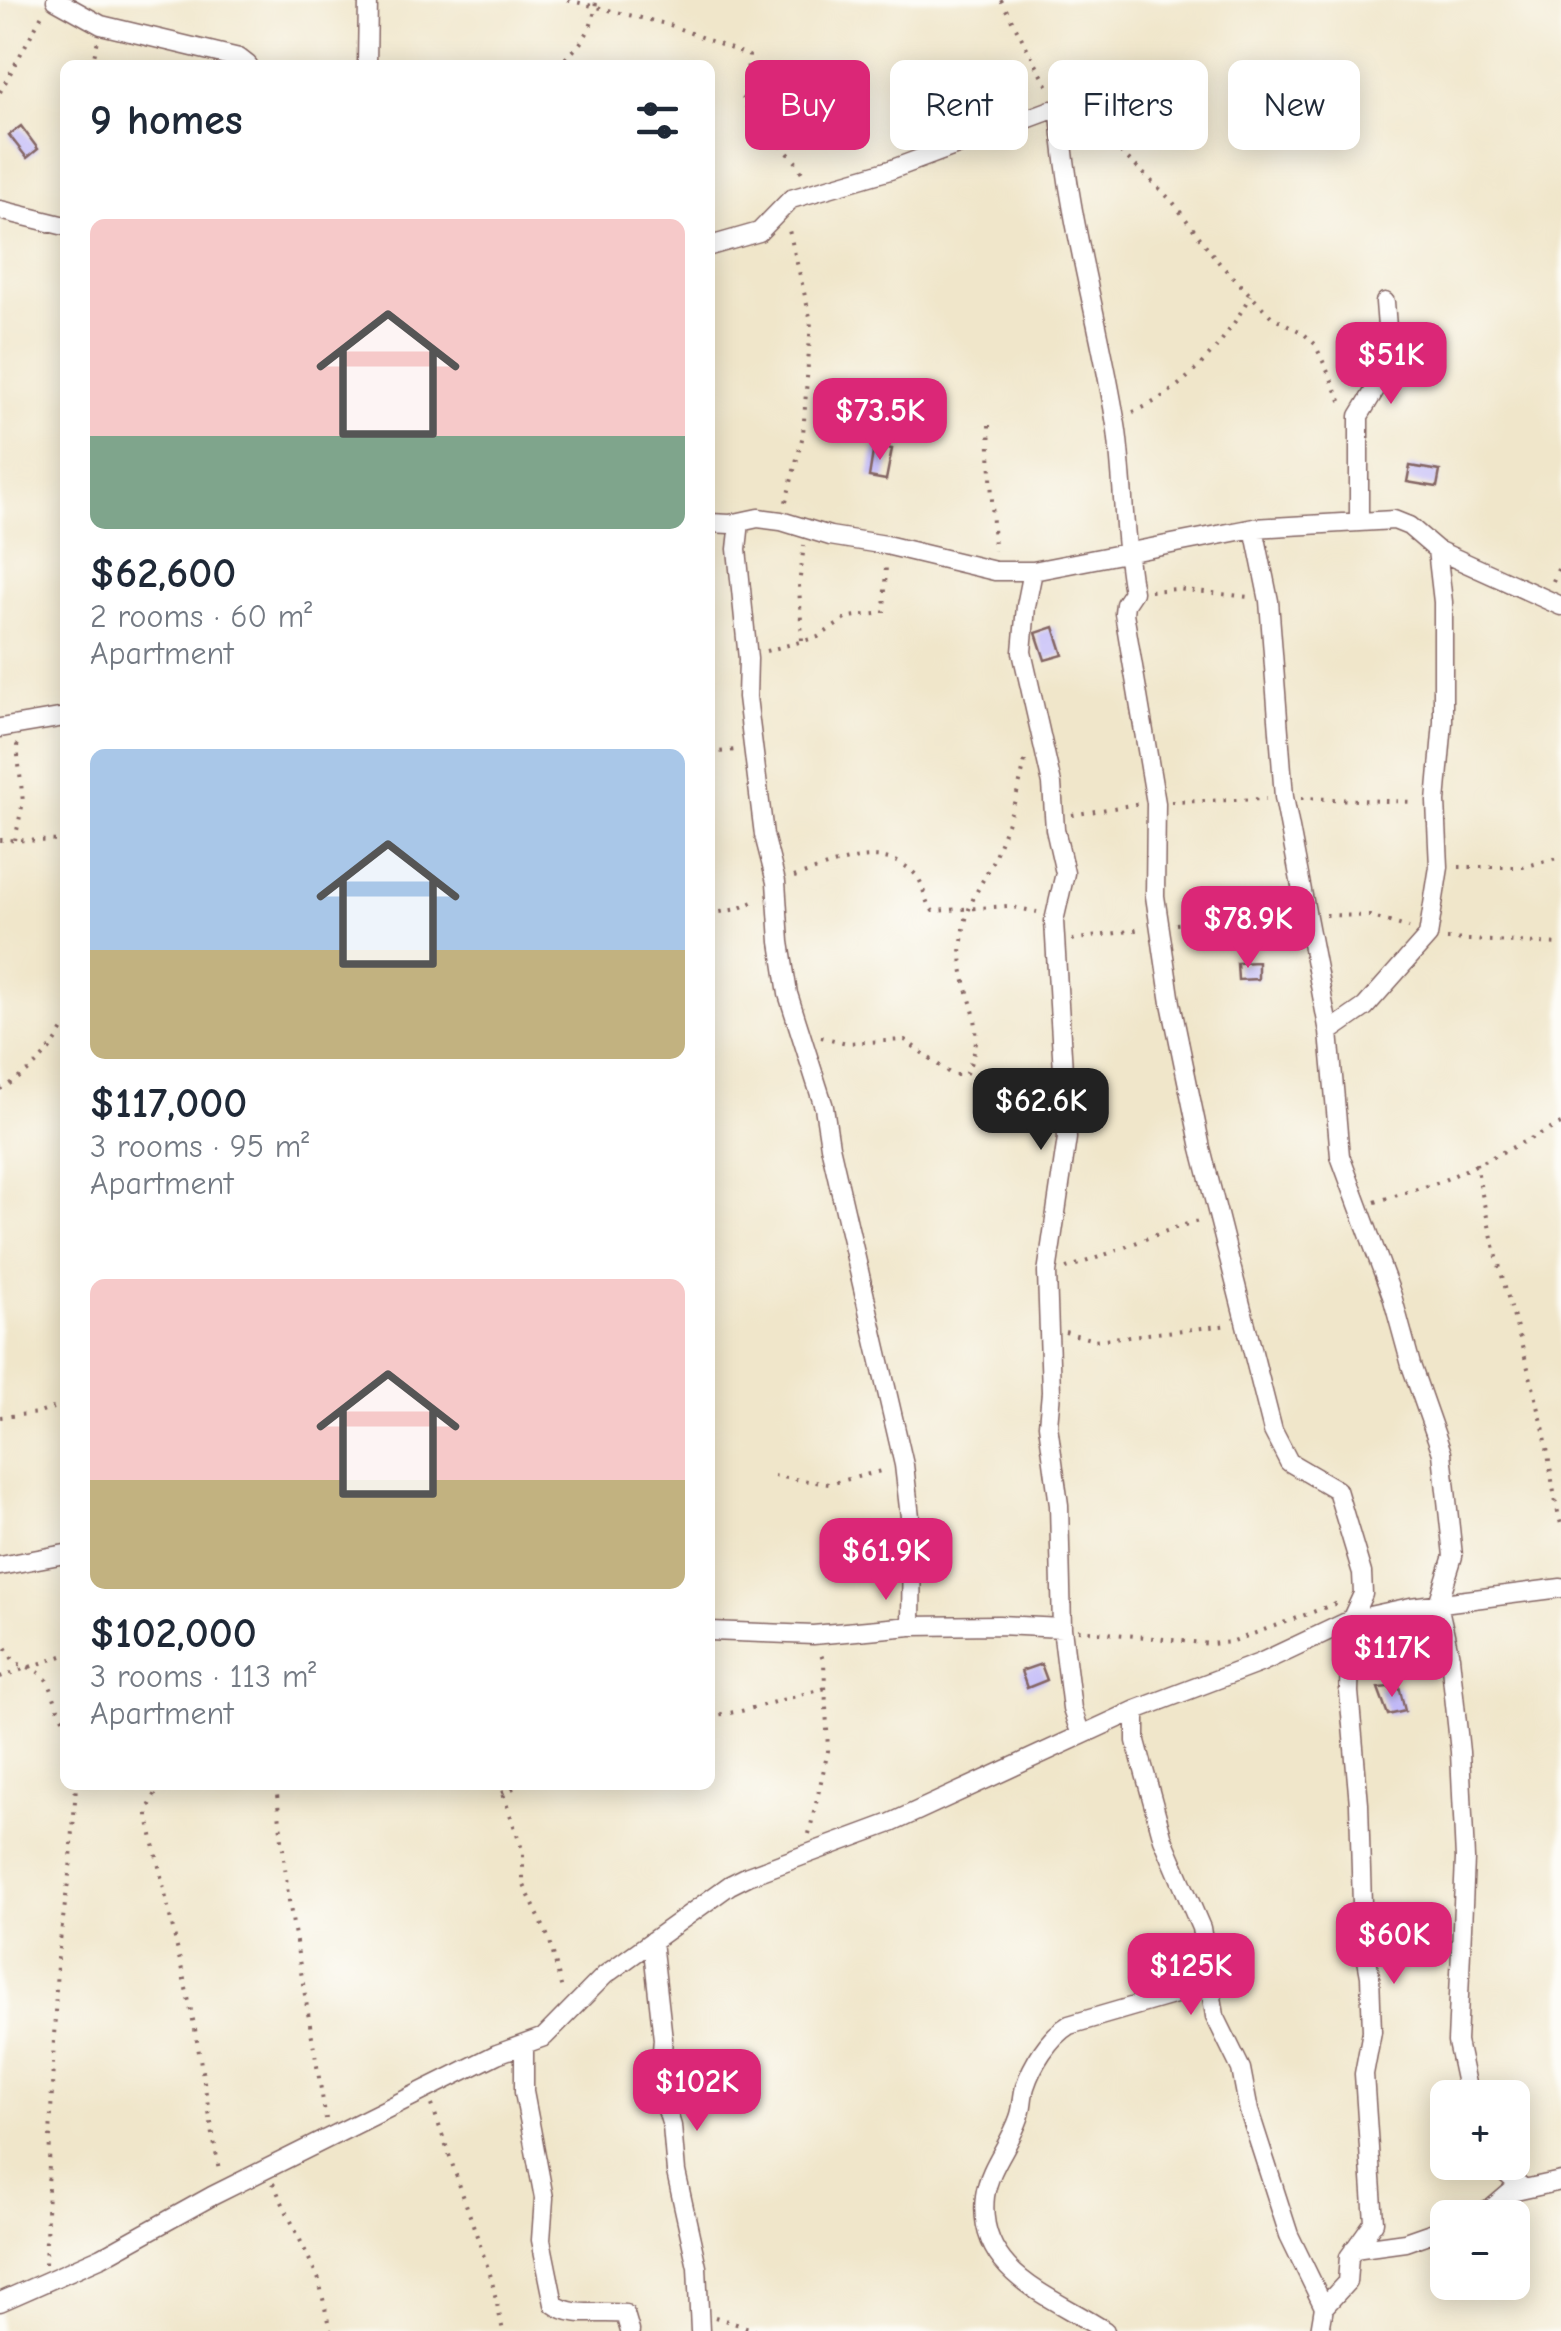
<!DOCTYPE html>
<html lang="en">
<head>
<meta charset="utf-8">
<style>
  :root { --surface:#fff; --page:#f6f6f7; --text:#1f2937; --muted:#747a83; --accent:#db2777 }
  body { margin:0; font-family:"Comic Neue",sans-serif; background:var(--page); color:var(--text); height:100vh; display:flex; flex-direction:column; font-size:38px; white-space:nowrap }
  * { box-sizing:border-box; margin:0 }
  p { font-size:32px; color:var(--muted) }
  .icon { flex:none; width:55px; height:55px; fill:none; stroke:currentColor; stroke-width:2; stroke-linecap:round; stroke-linejoin:round }
  .map { position:relative; flex:1; overflow:hidden }
  .side { position:absolute; left:60px; top:60px; width:655px; height:1730px; display:flex; flex-direction:column; background:var(--surface); border-radius:15px; box-shadow:0 5px 25px #0003 }
  .side>* { flex:none }
  .top-card { position:absolute; left:745px; top:60px; width:665px; height:90px; display:flex; gap:20px }
  .controls { position:absolute; left:1430px; top:2080px; display:grid; gap:20px }
  .controls a { display:grid; place-items:center; width:100px; height:100px; border-radius:15px; background:var(--surface); box-shadow:0 5px 25px #0003; font-size:50px }
  .price { position:absolute; translate:-50% -85px; padding:0 22px; border-radius:20px; background:var(--accent); color:#fff; font-size:32px; line-height:65px; filter:drop-shadow(0 2px 5px #0008) }
  .price::after { content:''; position:absolute; left:50%; top:60px; width:30px; height:22px; margin-left:-15px; background:inherit; clip-path:polygon(0 0,100% 0,50% 100%) }
  .price.active { background:#222; color:#fff }
  ul { padding:0; list-style:none }
  li { display:grid; align-content:center; gap:20px; height:530px; padding:0 30px }
  li span { display:grid; place-items:center; height:310px; border-radius:15px; color:#555 }
  li>.icon { margin-inline-start:auto }
  span .icon { width:180px; height:180px; fill:#fffc; stroke-width:1 }
  li b { font-size:42px }
  h2 { display:flex; justify-content:space-between; align-items:center; height:120px; padding:0 30px; font-size:42px }
  .tag { padding:0 35px; border-radius:15px; background:var(--surface); box-shadow:0 5px 25px #0003; font-size:35px; line-height:90px }
  .tag.active { background:var(--accent); color:#fff }
  .map>svg:first-child { display:block }
</style>
</head>
<body>
<div class="map">
<svg width="1561" height="2331" viewBox="0 0 1561 2331">
  <rect width="100%" height="100%" fill="#fdfcf7"/>
  <filter id="ink" filterUnits="userSpaceOnUse"><feTurbulence type="fractalNoise" baseFrequency=".01" numOctaves="2"/><feDisplacementMap in="SourceGraphic" scale="20" xChannelSelector="R" yChannelSelector="G"/><feConvolveMatrix kernelMatrix="1 2 1 2 8 2 1 2 1" color-interpolation-filters="sRGB"/></filter>
  <filter id="wash" filterUnits="userSpaceOnUse"><feTurbulence type="fractalNoise" baseFrequency=".0048" numOctaves="4" result="noise"/><feDisplacementMap in="SourceGraphic" scale="40" xChannelSelector="R" yChannelSelector="G"/><feGaussianBlur stdDeviation="2.25" result="paint"/><feColorMatrix in="noise" values="0 0 0 0 0 0 0 0 0 0 0 0 0 0 0 0 0 1.4 0 .05"/><feComposite in="paint" operator="in"/></filter>
  <g filter="url(#wash)">
    <rect width="100%" height="100%" fill="#f0e6ca"/>
    <g id="blocks">
      <path fill="#bfb7f8" d="M 21,126 L 38,149 L 27,158 L 9,135 Z
        M 874,446 L 892,449 L 886,480 L 869,477 Z
        M 1410,466 L 1440,471 L 1437,487 L 1407,482 Z
        M 1054,627 L 1063,655 L 1045,660 L 1036,633 Z
        M 1258,962 L 1258,979 L 1238,980 L 1237,963 Z
        M 1041,1664 L 1047,1680 L 1027,1688 L 1021,1671 Z
        M 1399,1686 L 1405,1711 L 1388,1715 L 1378,1688 Z"/>
    </g>
  </g>
  <g filter="url(#ink)">
    <use href="#blocks" fill-opacity="0" stroke="#846563" stroke-width="2.5"/>
    <g fill="none" stroke-linecap="round" stroke-linejoin="round">
      <defs>
        <path id="minor" d="M 56,0 L 101,25 L 239,58 L 248,65
          M 367,65 L 368,0
          M 0,210 L 65,226
          M 710,246 L 759,232 L 791,199 L 890,170 L 1051,110 L 1060,113 C 1068,222 1101,325 1117,431 C 1124,485 1123,539 1133,592 L 1125,604 L 1124,613 L 1156,803 L 1155,896 L 1171,1003 L 1201,1148 L 1273,1431 L 1289,1462 L 1337,1490 L 1362,1573 L 1363,1594 L 1351,1620 L 1349,1692 L 1359,1804 L 1363,1938 L 1370,1976 L 1372,2031 L 1364,2074 L 1374,2222 L 1349,2257 L 1347,2282 L 1324,2307 L 1320,2331
          M 1359,520 L 1359,416 L 1390,365 L 1385,302
          M 740,522 L 737,549 L 748,659 L 747,697 L 764,835 L 776,882 L 780,942 L 788,994 L 824,1107 L 830,1146 L 904,1465 L 912,1534 L 911,1626
          M 710,523 L 730,524 L 758,518 L 781,521 L 830,536 L 886,545 L 995,571 L 1033,571 L 1254,528 L 1394,520 L 1409,526 L 1437,550 L 1561,606
          M 1254,528 L 1269,601 L 1284,797 L 1329,1032 L 1340,1156 L 1392,1296 L 1411,1365 L 1442,1453 L 1453,1556 L 1438,1604 L 1450,1657 L 1460,1752 L 1465,1859 L 1457,2042 L 1469,2098
          M 1033,571 L 1026,606 L 1022,652 L 1052,784 L 1055,829 L 1065,873 L 1054,921 L 1067,1138 L 1047,1273 L 1051,1392 L 1048,1425 L 1059,1505 L 1062,1628 L 1072,1709 L 1081,1735
          M 0,728 L 65,717
          M 1329,1032 L 1365,1007 L 1428,936 L 1439,867 L 1436,802 L 1443,722 L 1443,602 L 1437,550
          M 0,1566 L 65,1554
          M 710,1631 L 813,1635 L 911,1626 L 999,1625 L 1062,1628
          M 1136,1710 L 1136,1741 L 1163,1839 L 1201,1928 L 1215,2016 L 1241,2069 L 1249,2111 L 1289,2235 L 1324,2307
          M 652,1941 L 663,2039 L 659,2084 L 672,2126 L 676,2172 L 697,2267 L 700,2331
          M 524,2046 L 524,2092 L 544,2198 L 541,2240 L 554,2304 C 574,2319 601,2310 625,2314 L 630,2331
          M 1493,2162 L 1523,2188
          M 1473,2218 L 1491,2209 L 1511,2192 L 1561,2181
          M 1354,2249 L 1405,2242 L 1448,2227
          M 0,2302 L 102,2257 L 212,2196 L 497,2054 L 544,2037 L 605,1975 L 730,1885 L 748,1876 L 891,1823 L 1136,1710 L 1260,1663 L 1351,1620 L 1411,1607 L 1561,1588
          M 1105,2331 C 1052,2296 976,2274 985,2196 C 989,2167 1010,2145 1019,2118 C 1023,2108 1022,2097 1025,2087 C 1032,2065 1049,2037 1069,2025 L 1210,1984"/>
      </defs>
      <use href="#minor" stroke="#846563" stroke-width="21"/>
      <path stroke="#846563" stroke-width="4" stroke-dasharray="2.5 8" stroke-linecap="butt" d="M 568,0 L 670,25 L 749,56 L 743,103 L 796,162 L 805,178
        M 1001,0 L 1051,92
        M 92,65 L 98,40
        M 557,65 C 580,47 594,31 596,0
        M 0,92 L 43,13
        M 1078,121 L 1123,154 L 1172,201 L 1220,264 L 1271,316 L 1303,333 L 1315,344 L 1343,405
        M 1133,412 C 1182,393 1227,342 1250,295
        M 989,425 L 994,551
        M 786,502 L 803,435 L 811,321 L 788,226
        M 1553,581 L 1561,562
        M 1150,591 L 1177,589 L 1249,597
        M 802,640 L 799,585 L 804,545
        M 766,651 L 818,637 L 849,617 L 884,613 L 886,564
        M 710,753 L 736,750
        M 1301,798 L 1416,802
        M 1171,802 L 1266,799
        M 1072,815 L 1137,804
        M 0,840 L 65,841
        M 15,840 L 23,802 L 17,746 L 20,742
        M 1459,867 L 1523,867 L 1561,857
        M 794,877 C 832,865 883,840 916,875 C 925,885 923,901 933,911 L 1008,906 L 1037,912
        M 710,914 L 737,909 L 758,900
        M 1326,915 L 1370,916 L 1409,928
        M 1176,924 L 1252,916 L 1291,915
        M 1447,939 L 1561,944
        M 1072,940 L 1142,929
        M 821,1037 L 847,1043 L 905,1040 L 952,1075 L 965,1075 C 995,1018 955,994 962,941 C 967,897 983,887 997,850 C 1009,820 1021,786 1026,754
        M 0,1089 C 29,1074 49,1055 65,1026
        M 1476,1163 C 1491,1250 1520,1332 1541,1418 C 1550,1453 1551,1489 1561,1524
        M 1375,1202 L 1440,1182 L 1561,1124
        M 1066,1268 C 1112,1255 1159,1230 1203,1220
        M 1065,1332 L 1094,1340 L 1229,1325
        M 0,1417 L 39,1413 L 65,1404
        M 774,1476 L 829,1484 L 885,1470
        M 1078,1630 L 1211,1644 L 1231,1642 L 1340,1602
        M 0,1639 L 15,1663 C 59,1674 46,1690 65,1722
        M 0,1677 L 65,1655
        M 710,1716 L 741,1711 L 826,1688
        M 160,1785 L 148,1809 L 148,1817 L 195,2029 L 219,2170
        M 276,1785 L 288,1895 L 326,2119
        M 500,1785 L 523,1852 L 523,1883 L 550,1941 L 563,1994
        M 502,1793 L 521,1785
        M 809,1834 L 828,1751 L 824,1662 L 820,1652
        M 432,2105 L 491,2277 L 503,2331
        M 273,2183 L 319,2280 L 330,2331
        M 45,2264 L 57,1963 L 71,1860 L 76,1785
        M 715,2317 L 758,2331"/>
      <use href="#minor" stroke="#fff" stroke-width="18"/>
    </g>
  </g>
</svg>
<div class="controls">
<a>+</a>
<a>−</a>
</div>
<b class="price" style="left:1391px;top:407px">$51K</b>
<b class="price" style="left:880px;top:463px">$73.5K</b>
<b class="price" style="left:1248px;top:971px">$78.9K</b>
<b class="price active" style="left:1041px;top:1153px">$62.6K</b>
<b class="price" style="left:886px;top:1603px">$61.9K</b>
<b class="price" style="left:1392px;top:1700px">$117K</b>
<b class="price" style="left:1394px;top:1987px">$60K</b>
<b class="price" style="left:1191px;top:2018px">$125K</b>
<b class="price" style="left:697px;top:2134px">$102K</b>
<div class="top-card">
<a class="tag active">Buy</a>
<a class="tag">Rent</a>
<a class="tag">Filters</a>
<a class="tag">New</a>
</div>
<section class="side">
<h2>9 homes<svg class="icon" aria-label="filters" viewBox="0 0 24 24"><path d="M4 7h16M4 17h16"/><circle cx="9" cy="7" r="2"/><circle cx="15" cy="17" r="2"/></svg></h2>
<ul>
<li><span style="background:linear-gradient(#f6c9c9 70%,#7fa58c 0)"><svg class="icon" aria-label="home" viewBox="0 0 24 24"><path d="M3 11l9-7 9 7M6 9v11h12V9"/></svg></span><div><b>$62,600</b><p>2 rooms · 60 m²</p><p>Apartment</p></div></li>
<li><span style="background:linear-gradient(#a9c7e8 65%,#c2b280 0)"><svg class="icon" aria-label="home" viewBox="0 0 24 24"><path d="M3 11l9-7 9 7M6 9v11h12V9"/></svg></span><div><b>$117,000</b><p>3 rooms · 95 m²</p><p>Apartment</p></div></li>
<li><span style="background:linear-gradient(#f6c9c9 65%,#c2b280 0)"><svg class="icon" aria-label="home" viewBox="0 0 24 24"><path d="M3 11l9-7 9 7M6 9v11h12V9"/></svg></span><div><b>$102,000</b><p>3 rooms · 113 m²</p><p>Apartment</p></div></li>
</ul>
</section>
</div>
</body>
</html>
